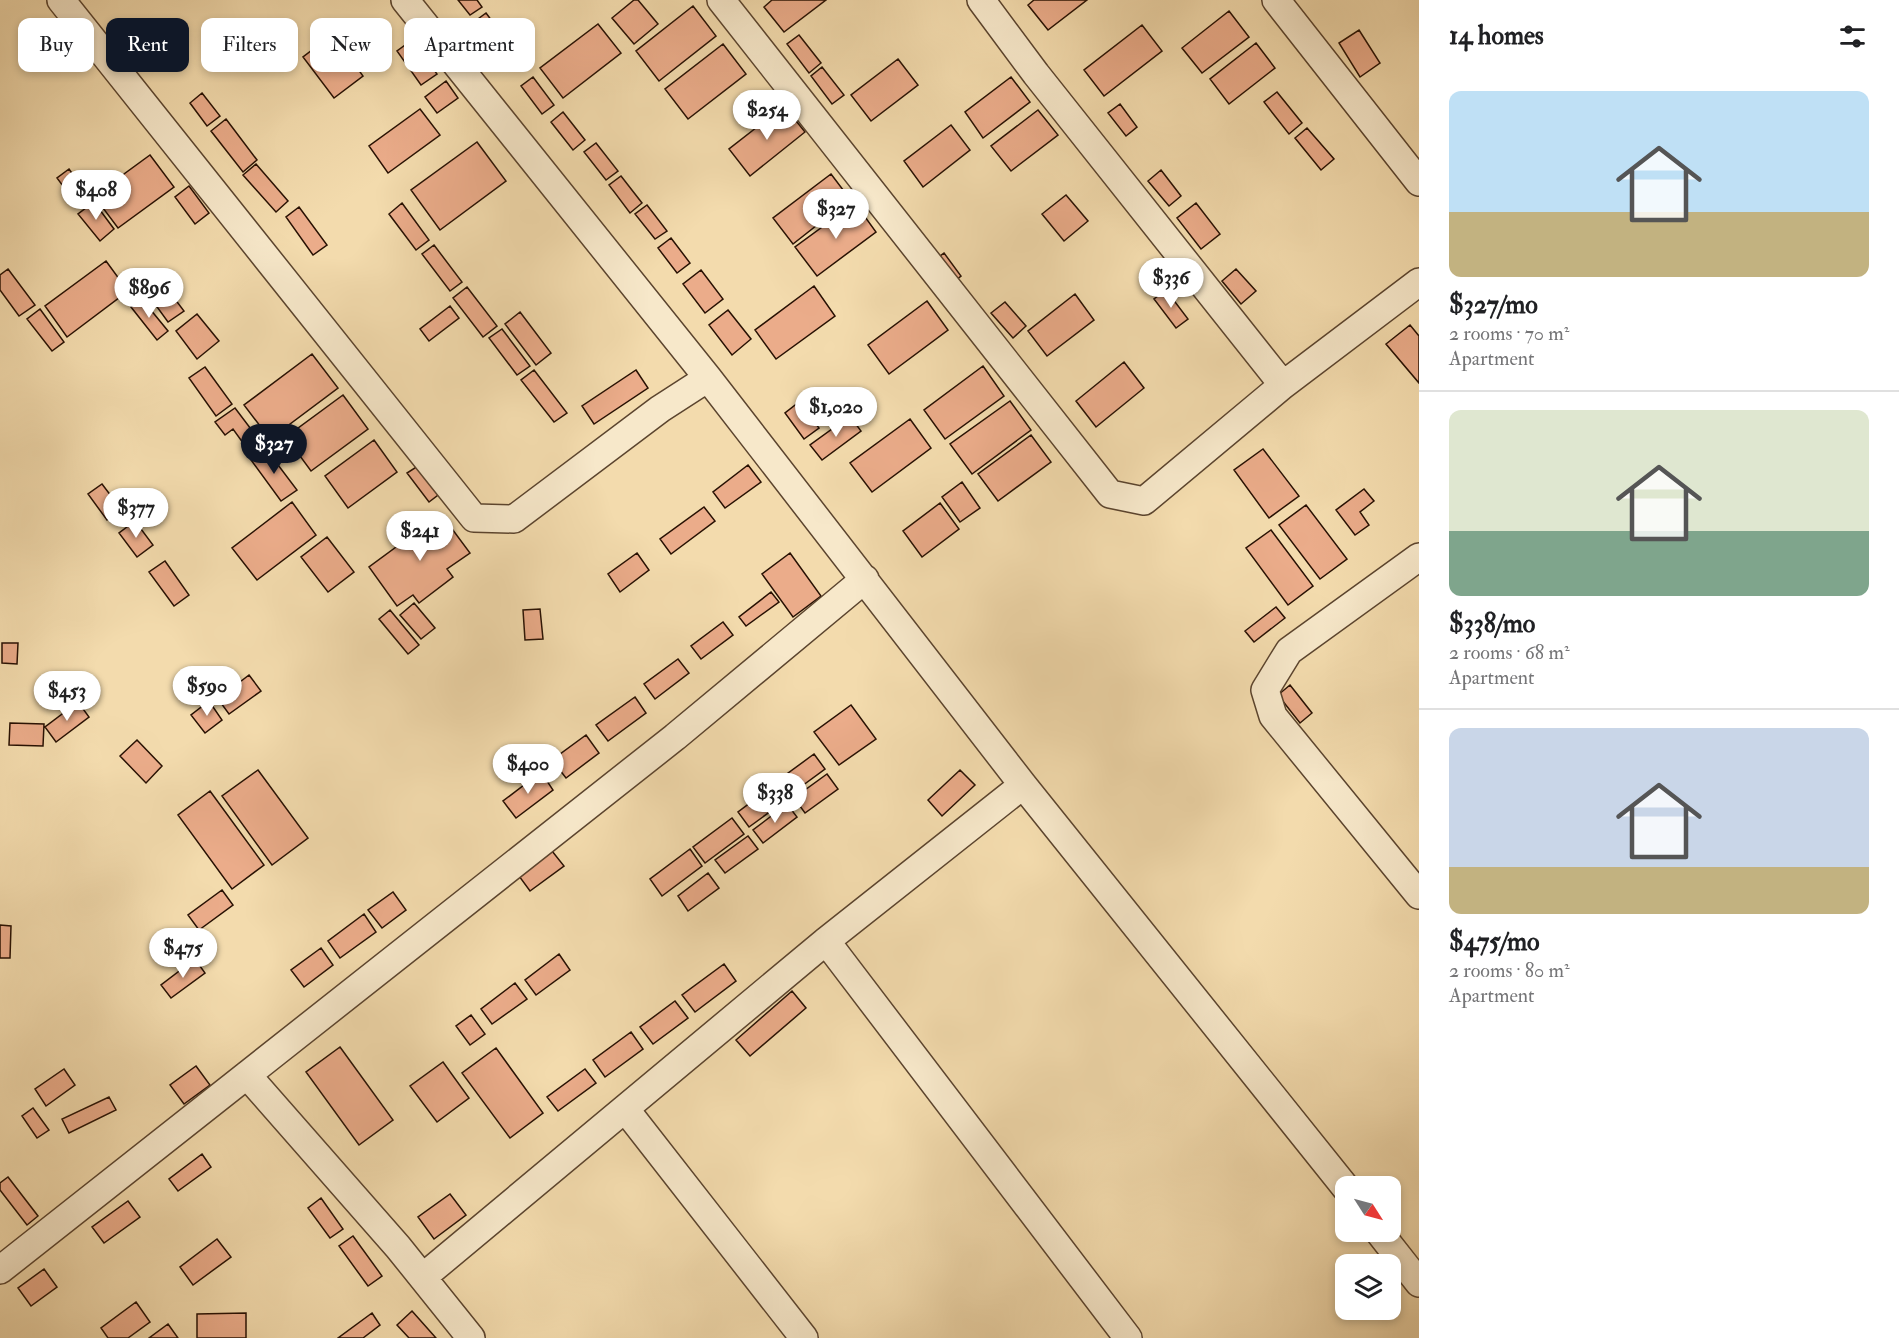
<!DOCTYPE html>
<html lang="en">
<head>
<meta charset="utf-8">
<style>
  :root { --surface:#fff; --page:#f6f6f6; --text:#202124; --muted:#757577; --line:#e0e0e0; --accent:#111827 }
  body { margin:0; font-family:"IM FELL Double Pica",serif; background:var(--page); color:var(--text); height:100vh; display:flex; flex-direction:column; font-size:22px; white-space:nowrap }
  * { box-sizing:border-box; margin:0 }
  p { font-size:20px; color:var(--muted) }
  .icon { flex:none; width:33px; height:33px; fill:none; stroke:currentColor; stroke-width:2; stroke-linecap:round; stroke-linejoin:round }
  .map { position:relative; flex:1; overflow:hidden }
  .details { display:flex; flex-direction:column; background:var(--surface); width:480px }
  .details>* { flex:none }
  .top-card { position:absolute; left:18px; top:18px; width:570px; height:54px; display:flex; gap:12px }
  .needle { width:39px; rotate:126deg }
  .controls { position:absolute; left:1335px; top:1176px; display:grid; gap:12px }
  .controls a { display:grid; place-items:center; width:66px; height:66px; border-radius:12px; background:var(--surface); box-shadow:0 3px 9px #0003; font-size:30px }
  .price { position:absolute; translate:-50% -51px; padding:0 14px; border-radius:21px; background:#fff; color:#222; font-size:20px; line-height:39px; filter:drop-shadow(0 2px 3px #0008) }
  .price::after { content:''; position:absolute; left:50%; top:36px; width:18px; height:14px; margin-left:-9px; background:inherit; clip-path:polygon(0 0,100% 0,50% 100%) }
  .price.selected { background:var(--accent); color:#fff }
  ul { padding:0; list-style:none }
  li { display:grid; align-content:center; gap:12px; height:318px; padding:0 30px }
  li+li { border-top:2px solid var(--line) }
  li span { display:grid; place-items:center; height:186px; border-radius:12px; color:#555 }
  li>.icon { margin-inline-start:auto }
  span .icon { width:108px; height:108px; fill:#fffc; stroke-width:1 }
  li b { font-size:26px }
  h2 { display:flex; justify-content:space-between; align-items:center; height:72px; padding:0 30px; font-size:26px }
  .chip { padding:0 21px; border-radius:12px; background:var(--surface); box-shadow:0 3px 9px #0003; font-size:21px; line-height:54px }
  .chip.selected { background:var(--accent); color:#fff }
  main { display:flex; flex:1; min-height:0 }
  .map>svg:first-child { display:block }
</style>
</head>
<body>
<main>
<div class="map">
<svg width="1419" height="1338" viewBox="0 0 1419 1338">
  <rect width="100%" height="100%" fill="#f3dbad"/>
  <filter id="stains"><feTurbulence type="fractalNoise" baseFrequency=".00333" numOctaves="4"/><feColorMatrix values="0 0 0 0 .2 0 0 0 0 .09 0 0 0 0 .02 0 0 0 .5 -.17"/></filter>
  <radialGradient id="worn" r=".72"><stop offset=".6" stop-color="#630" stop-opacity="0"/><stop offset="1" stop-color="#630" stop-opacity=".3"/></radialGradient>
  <path fill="#ebac8a" stroke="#281103" stroke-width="1.5" d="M 458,0 L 477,0 L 482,7 L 470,15 Z
    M 634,0 L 638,0 L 658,24 L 634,44 L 612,18 Z
    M 772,0 L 826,0 L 784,32 L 764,7 Z
    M 1034,0 L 1087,0 L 1048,30 L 1028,5 Z
    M 693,6 L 716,36 L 659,81 L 636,51 Z
    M 1229,11 L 1249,37 L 1202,73 L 1182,48 Z
    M 486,13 L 507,41 L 495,50 L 474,22 Z
    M 598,24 L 621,53 L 563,98 L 540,68 Z
    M 1142,25 L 1162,51 L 1104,96 L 1084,70 Z
    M 63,29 L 83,55 L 71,64 L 51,38 Z
    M 1359,30 L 1380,63 L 1360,77 L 1339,43 Z
    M 333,34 L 363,76 L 334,98 L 303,57 Z
    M 799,35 L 821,63 L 809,73 L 787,44 Z
    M 412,40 L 437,74 L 421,85 L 397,51 Z
    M 1256,43 L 1275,68 L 1229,104 L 1210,79 Z
    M 723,44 L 746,74 L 688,119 L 665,89 Z
    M 898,59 L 918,85 L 871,121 L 851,95 Z
    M 822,67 L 844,95 L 832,104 L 811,76 Z
    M 533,77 L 554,105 L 542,114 L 521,86 Z
    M 1011,77 L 1030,102 L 983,138 L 965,112 Z
    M 446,81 L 458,98 L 437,113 L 425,97 Z
    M 1277,92 L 1302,123 L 1289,134 L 1264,102 Z
    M 202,93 L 220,116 L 207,126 L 190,103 Z
    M 1120,104 L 1137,127 L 1126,136 L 1108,113 Z
    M 784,106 L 805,132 L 750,176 L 729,149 Z
    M 420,109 L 440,135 L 388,173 L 369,146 Z
    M 1038,110 L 1058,135 L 1011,171 L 991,146 Z
    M 563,112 L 585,140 L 573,150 L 551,122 Z
    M 226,119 L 257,160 L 243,172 L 211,131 Z
    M 951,125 L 970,150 L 923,187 L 904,161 Z
    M 1307,128 L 1334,159 L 1321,170 L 1295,138 Z
    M 477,142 L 506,181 L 440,230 L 411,190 Z
    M 596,143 L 618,171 L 606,180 L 584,152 Z
    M 150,155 L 174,187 L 118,228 L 94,196 Z
    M 256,164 L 288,201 L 276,212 L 243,175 Z
    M 69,169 L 85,192 L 74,201 L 57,178 Z
    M 1161,170 L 1181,196 L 1169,206 L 1148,181 Z
    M 831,174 L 850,199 L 793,244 L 773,218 Z
    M 621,176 L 642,203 L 630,213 L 609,185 Z
    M 189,186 L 209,213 L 195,224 L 175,197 Z
    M 1066,195 L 1088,221 L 1064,241 L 1042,214 Z
    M 94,202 L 114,229 L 100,241 L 78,214 Z
    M 402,203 L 429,240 L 416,250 L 389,214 Z
    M 855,203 L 876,232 L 817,276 L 795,247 Z
    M 1196,203 L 1220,234 L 1201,249 L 1177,218 Z
    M 647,205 L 667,231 L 655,239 L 635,214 Z
    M 299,207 L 327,245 L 313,255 L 286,217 Z
    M 671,238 L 690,263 L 677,273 L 658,248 Z
    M 434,245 L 462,282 L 450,291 L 422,254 Z
    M 944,253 L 961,276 L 950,285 L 932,262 Z
    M 106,261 L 128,291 L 67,337 L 45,306 Z
    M 8,269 L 35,305 L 19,316 L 0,290 L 0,275 Z
    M 1236,269 L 1256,291 L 1241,304 L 1222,281 Z
    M 701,270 L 723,299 L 705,313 L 683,284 Z
    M 159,278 L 184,311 L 168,322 L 144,289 Z
    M 814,286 L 835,316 L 776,359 L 755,330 Z
    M 467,287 L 497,326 L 483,337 L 453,298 Z
    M 1166,290 L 1188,319 L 1176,328 L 1154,299 Z
    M 1075,294 L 1094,320 L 1047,356 L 1028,331 Z
    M 141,298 L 168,331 L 157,340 L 131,307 Z
    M 927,301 L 948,330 L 889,374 L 868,345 Z
    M 1005,302 L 1026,326 L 1013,338 L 991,313 Z
    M 450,306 L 459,318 L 429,341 L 420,329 Z
    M 40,309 L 64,342 L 52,351 L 27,319 Z
    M 728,310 L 751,339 L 732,355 L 709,325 Z
    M 520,312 L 551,353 L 536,365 L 505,324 Z
    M 197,314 L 219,341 L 197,359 L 176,331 Z
    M 1410,325 L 1419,336 L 1419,383 L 1386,344 Z
    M 502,329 L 530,366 L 517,375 L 489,338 Z
    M 312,354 L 338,388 L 270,439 L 244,405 Z
    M 1124,362 L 1144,388 L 1096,427 L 1076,401 Z
    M 983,366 L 1004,396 L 945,439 L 924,410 Z
    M 205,367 L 232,404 L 216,416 L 189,378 Z
    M 534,370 L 567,413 L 554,422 L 521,380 Z
    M 636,370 L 648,388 L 594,424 L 582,406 Z
    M 343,395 L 368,429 L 311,471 L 286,437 Z
    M 1010,401 L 1031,430 L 972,474 L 950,444 Z
    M 799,402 L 819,428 L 804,439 L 785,413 Z
    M 235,408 L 263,445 L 251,454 L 233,429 L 225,435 L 215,422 Z
    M 850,416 L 861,431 L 822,460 L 810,445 Z
    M 910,419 L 931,448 L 872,492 L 850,463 Z
    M 1031,435 L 1051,462 L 998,501 L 978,474 Z
    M 374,440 L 397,472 L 348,508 L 325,476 Z
    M 266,449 L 297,490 L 281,501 L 251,460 Z
    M 1263,449 L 1299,496 L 1269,518 L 1234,470 Z
    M 421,464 L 442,492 L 429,502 L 407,473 Z
    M 748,465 L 761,482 L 725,508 L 713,492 Z
    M 962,482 L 980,508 L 960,522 L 942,497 Z
    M 102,484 L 121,509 L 107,520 L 88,494 Z
    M 1364,489 L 1374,501 L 1360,512 L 1369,525 L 1355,535 L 1336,510 Z
    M 292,502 L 316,535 L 257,580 L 232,548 Z
    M 940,503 L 959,529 L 922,557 L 903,531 Z
    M 1306,505 L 1347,559 L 1320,579 L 1279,525 Z
    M 704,507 L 715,521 L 671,554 L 660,539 Z
    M 441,514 L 470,553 L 447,569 L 453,577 L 419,603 L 413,595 L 397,606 L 369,567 Z
    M 135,521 L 153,545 L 137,557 L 119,533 Z
    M 1271,530 L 1313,586 L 1288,605 L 1246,548 Z
    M 327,537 L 354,572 L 328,592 L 301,557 Z
    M 637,553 L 649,570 L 620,592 L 608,574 Z
    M 790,553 L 821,596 L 793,617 L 762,574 Z
    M 165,561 L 189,595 L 174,606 L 149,572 Z
    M 771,592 L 779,602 L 746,626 L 739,617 Z
    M 414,603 L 435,628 L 421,639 L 400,615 Z
    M 1276,607 L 1285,618 L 1254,642 L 1245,631 Z
    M 540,609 L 543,639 L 525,640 L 523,610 Z
    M 390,610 L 419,645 L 408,654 L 379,619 Z
    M 723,622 L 733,635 L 701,659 L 691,646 Z
    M 2,643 L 18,643 L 17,664 L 2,663 Z
    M 678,659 L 689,673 L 655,699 L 644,684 Z
    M 249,675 L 261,691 L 229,714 L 218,699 Z
    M 1290,685 L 1312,713 L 1300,723 L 1278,695 Z
    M 635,697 L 646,713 L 608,741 L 596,725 Z
    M 209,701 L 222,720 L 205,733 L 191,715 Z
    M 78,702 L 89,717 L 56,742 L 45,727 Z
    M 851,705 L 876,739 L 839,765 L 814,732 Z
    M 10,723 L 44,724 L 43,746 L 9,745 Z
    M 586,735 L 599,753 L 566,778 L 552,760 Z
    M 137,740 L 162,766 L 146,783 L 120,756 Z
    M 814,754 L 825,769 L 791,794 L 780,779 Z
    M 258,770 L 308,838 L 272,865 L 222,796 Z
    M 960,770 L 975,785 L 942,816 L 928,800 Z
    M 541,772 L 553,790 L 516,818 L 503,801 Z
    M 827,774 L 838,789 L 805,813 L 794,798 Z
    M 774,785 L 786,800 L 749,827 L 738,812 Z
    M 210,791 L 264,865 L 232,889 L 178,815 Z
    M 787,804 L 797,817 L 763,843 L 753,830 Z
    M 732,818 L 744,834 L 705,863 L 693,847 Z
    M 748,836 L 758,849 L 725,873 L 715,860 Z
    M 690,849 L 702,866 L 662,896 L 650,879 Z
    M 552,851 L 564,866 L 530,891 L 519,876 Z
    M 708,873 L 719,888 L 688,911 L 678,896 Z
    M 222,890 L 233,905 L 199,930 L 188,915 Z
    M 393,892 L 406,910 L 382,928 L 368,910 Z
    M 364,914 L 376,932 L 340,958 L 328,941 Z
    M 0,925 L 11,926 L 10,958 L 0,958 Z
    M 321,948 L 333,965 L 304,987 L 291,970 Z
    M 559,954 L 570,970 L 536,995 L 525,980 Z
    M 195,959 L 205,973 L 171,998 L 161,985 Z
    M 724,964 L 736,981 L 695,1012 L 682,995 Z
    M 515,983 L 527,999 L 492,1024 L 481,1009 Z
    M 792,991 L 806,1008 L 750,1056 L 736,1040 Z
    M 675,1001 L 688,1018 L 653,1044 L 640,1027 Z
    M 471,1015 L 485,1034 L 470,1045 L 456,1026 Z
    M 631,1032 L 643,1049 L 605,1077 L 593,1060 Z
    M 340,1047 L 393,1120 L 359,1145 L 306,1072 Z
    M 496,1048 L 543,1113 L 510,1138 L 462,1073 Z
    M 443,1062 L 469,1098 L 437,1122 L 410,1086 Z
    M 196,1066 L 210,1085 L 184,1104 L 170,1085 Z
    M 64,1069 L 75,1085 L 46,1106 L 35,1089 Z
    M 585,1069 L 596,1083 L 558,1111 L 547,1097 Z
    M 109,1097 L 116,1110 L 69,1133 L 62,1119 Z
    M 33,1108 L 49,1130 L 37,1138 L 22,1116 Z
    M 202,1154 L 211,1167 L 178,1191 L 169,1179 Z
    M 8,1177 L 38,1216 L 27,1225 L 0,1190 L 0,1183 Z
    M 450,1194 L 466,1215 L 434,1239 L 418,1217 Z
    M 321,1198 L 343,1229 L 330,1238 L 308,1208 Z
    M 128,1201 L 140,1217 L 104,1243 L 92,1227 Z
    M 353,1236 L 382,1276 L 368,1286 L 339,1246 Z
    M 217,1239 L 231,1257 L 193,1285 L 180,1267 Z
    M 44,1269 L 57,1287 L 31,1306 L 18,1288 Z
    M 136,1302 L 150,1322 L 128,1338 L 108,1338 L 101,1328 Z
    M 412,1311 L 436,1338 L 409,1338 L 397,1325 Z
    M 246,1313 L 246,1338 L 197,1338 L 197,1314 Z
    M 372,1313 L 380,1325 L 363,1338 L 338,1338 Z
    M 168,1324 L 178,1338 L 149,1338 Z"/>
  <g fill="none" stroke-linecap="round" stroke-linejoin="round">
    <defs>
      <path id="minor" d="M 61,0 L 474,518 L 514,519 L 660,409 L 708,378
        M 405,0 L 708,378 L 1023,785 L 1346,1188
        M 721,0 L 1110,494 L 1144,501 L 1283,385 L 1419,282
        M 981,0 L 1036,74 L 1283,385
        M 1276,0 L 1419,182
        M 1419,557 L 1289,651 L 1265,690 L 1273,716 L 1419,895
        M 826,941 L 1128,1338
        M 247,1075 L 398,1247 L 471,1338
        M 626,1110 L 804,1338
        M 1379,1232 L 1419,1283
        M 0,1270 L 675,737 L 865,579
        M 423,1277 L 826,941 L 1023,785"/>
    </defs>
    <use href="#minor" stroke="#5b442e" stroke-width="30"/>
    <use href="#minor" stroke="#f7e8ca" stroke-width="27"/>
  </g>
  <rect width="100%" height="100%" filter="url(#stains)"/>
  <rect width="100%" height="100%" fill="url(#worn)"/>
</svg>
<div class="controls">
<a><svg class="needle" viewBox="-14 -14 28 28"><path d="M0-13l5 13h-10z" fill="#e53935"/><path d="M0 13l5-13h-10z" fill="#757577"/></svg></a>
<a><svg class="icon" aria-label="layers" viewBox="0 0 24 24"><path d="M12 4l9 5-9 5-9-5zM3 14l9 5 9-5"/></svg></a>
</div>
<b class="price" style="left:767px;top:141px">$254</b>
<b class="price" style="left:96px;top:221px">$408</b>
<b class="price" style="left:836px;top:240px">$327</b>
<b class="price" style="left:1171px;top:309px">$336</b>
<b class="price" style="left:149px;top:319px">$896</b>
<b class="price" style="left:836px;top:438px">$1,020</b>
<b class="price selected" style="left:274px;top:475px">$327</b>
<b class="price" style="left:136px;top:539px">$377</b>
<b class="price" style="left:420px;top:562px">$241</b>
<b class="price" style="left:207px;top:717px">$590</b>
<b class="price" style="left:67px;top:722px">$453</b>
<b class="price" style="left:528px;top:795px">$400</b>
<b class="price" style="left:775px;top:824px">$338</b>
<b class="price" style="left:183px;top:979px">$475</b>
<div class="top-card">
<a class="chip">Buy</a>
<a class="chip selected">Rent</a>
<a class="chip">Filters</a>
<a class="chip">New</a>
<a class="chip">Apartment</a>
</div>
</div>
<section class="details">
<h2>14 homes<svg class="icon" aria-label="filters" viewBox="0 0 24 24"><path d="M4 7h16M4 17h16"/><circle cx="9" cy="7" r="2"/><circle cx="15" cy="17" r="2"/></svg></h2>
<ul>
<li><span style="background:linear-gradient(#bfe0f5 65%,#c2b280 0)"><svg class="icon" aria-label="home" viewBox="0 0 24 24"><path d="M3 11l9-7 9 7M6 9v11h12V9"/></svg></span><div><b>$327/mo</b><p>2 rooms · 70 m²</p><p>Apartment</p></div></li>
<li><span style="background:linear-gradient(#dfe7d0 65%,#7fa58c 0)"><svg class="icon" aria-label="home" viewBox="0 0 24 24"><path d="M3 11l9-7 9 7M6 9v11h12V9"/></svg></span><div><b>$338/mo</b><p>2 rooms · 68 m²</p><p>Apartment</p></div></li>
<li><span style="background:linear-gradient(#c9d6e8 75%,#c2b280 0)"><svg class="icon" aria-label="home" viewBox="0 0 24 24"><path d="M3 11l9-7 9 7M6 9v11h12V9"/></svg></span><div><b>$475/mo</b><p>2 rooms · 80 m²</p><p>Apartment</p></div></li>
</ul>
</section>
</main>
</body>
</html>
